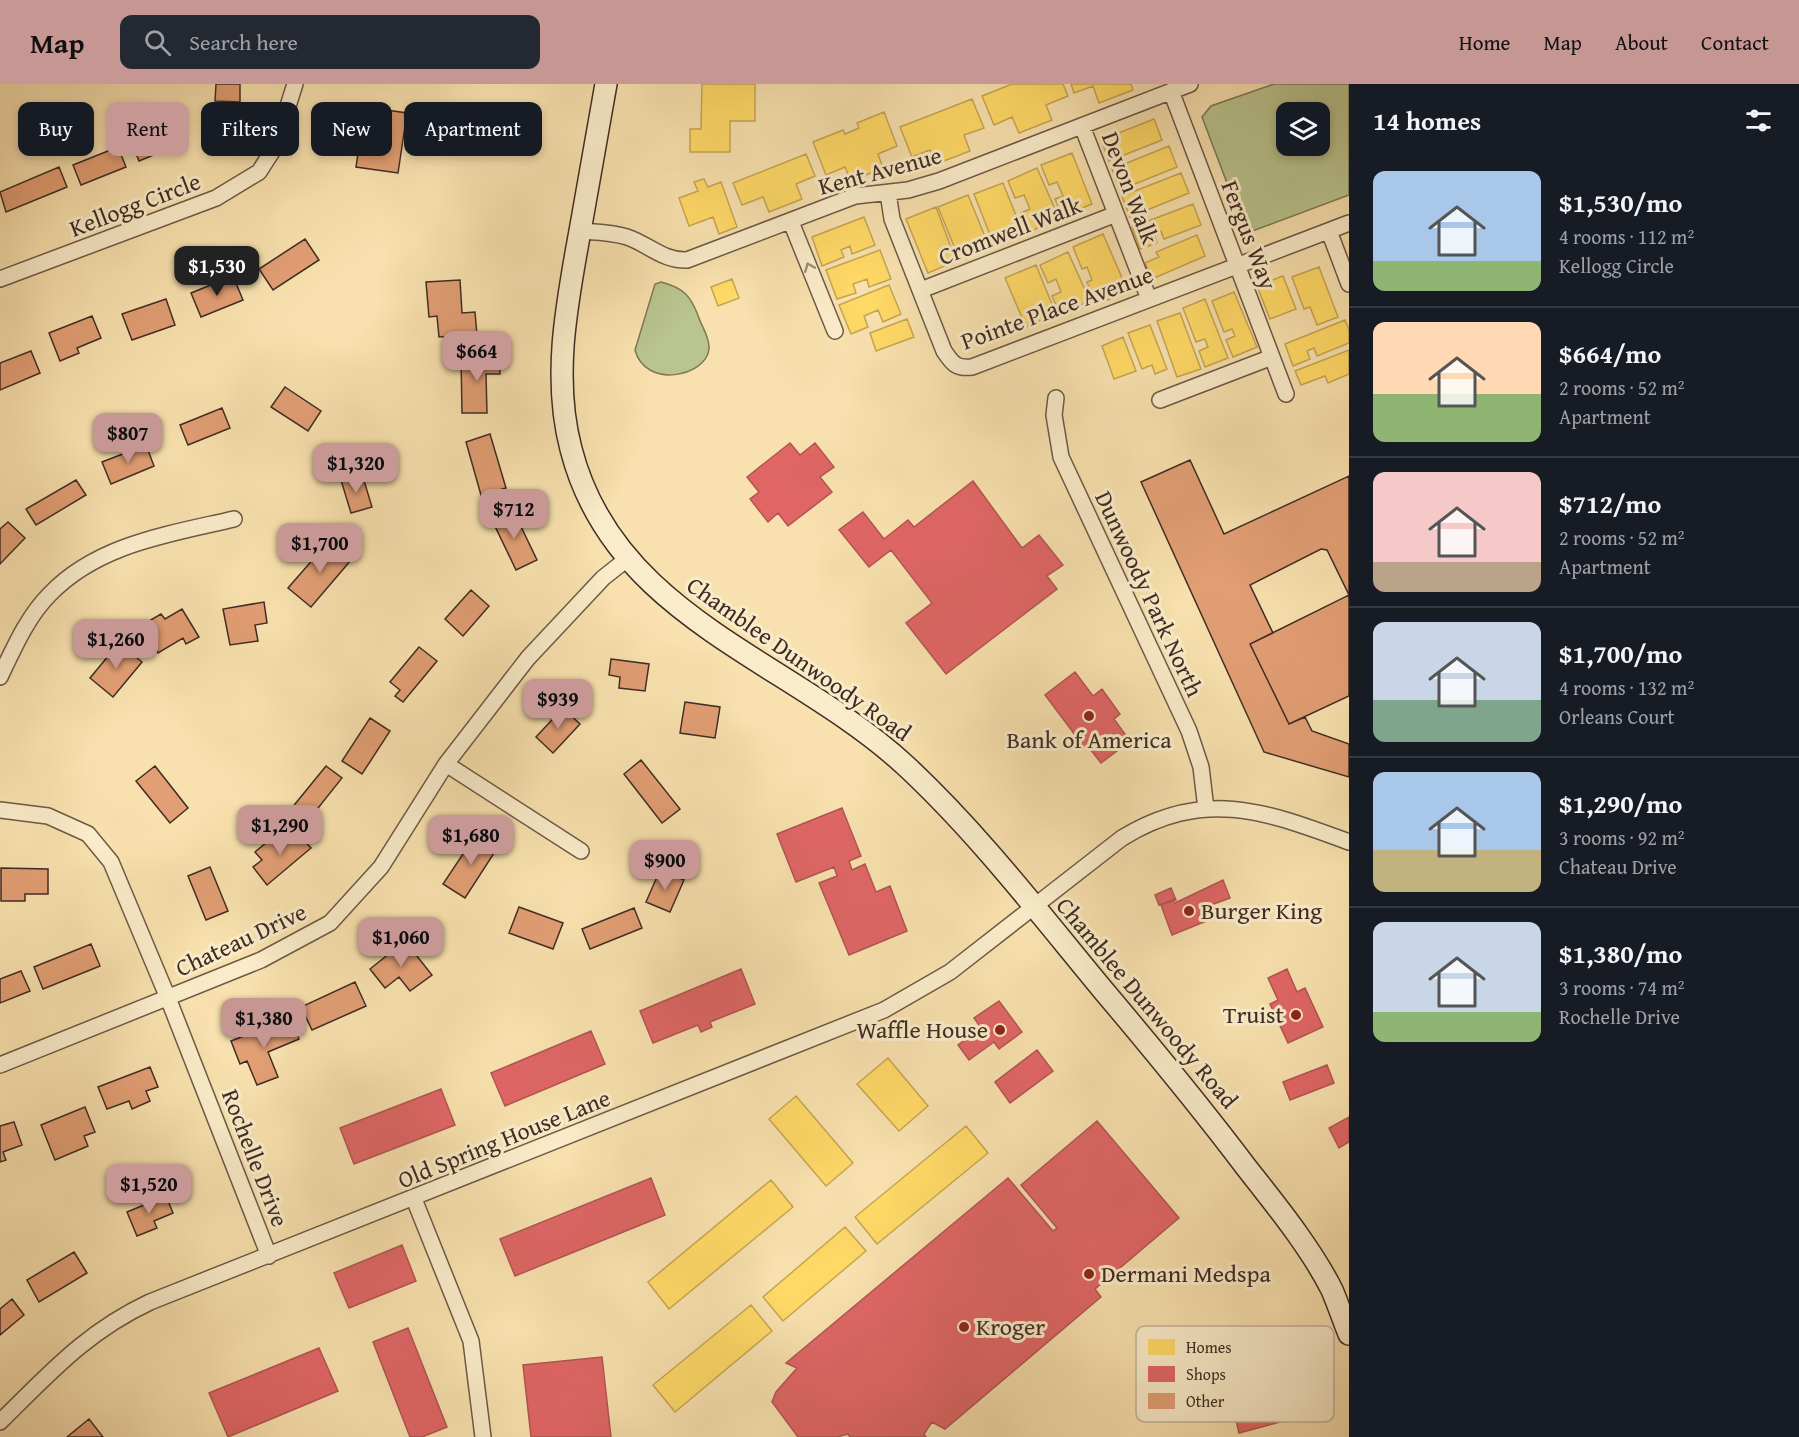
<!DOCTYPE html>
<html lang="en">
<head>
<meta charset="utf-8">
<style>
  :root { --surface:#171b24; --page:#242831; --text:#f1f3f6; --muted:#9ea1a6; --line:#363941; --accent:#c59692 }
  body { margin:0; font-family:"Gentium Book Plus",serif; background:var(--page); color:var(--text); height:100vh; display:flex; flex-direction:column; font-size:22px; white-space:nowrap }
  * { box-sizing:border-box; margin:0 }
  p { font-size:20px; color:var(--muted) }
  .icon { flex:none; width:33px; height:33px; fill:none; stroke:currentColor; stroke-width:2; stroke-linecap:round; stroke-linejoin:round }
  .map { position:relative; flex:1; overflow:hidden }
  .drawer { display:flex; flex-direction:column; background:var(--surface); width:450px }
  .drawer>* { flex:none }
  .hud { position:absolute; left:18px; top:18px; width:570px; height:54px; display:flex; gap:12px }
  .controls { position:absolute; left:1276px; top:18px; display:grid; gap:12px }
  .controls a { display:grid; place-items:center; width:54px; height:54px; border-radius:12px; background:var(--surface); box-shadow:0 3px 9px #0003; font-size:30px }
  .price { position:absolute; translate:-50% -51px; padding:0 14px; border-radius:12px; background:var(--accent); color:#111; font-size:20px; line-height:39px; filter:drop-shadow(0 2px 3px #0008) }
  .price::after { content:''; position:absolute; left:50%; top:36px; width:18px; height:14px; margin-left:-9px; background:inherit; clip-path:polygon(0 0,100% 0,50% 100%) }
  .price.current { background:#222; color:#fff }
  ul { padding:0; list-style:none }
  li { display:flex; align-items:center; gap:18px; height:150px; padding:0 24px }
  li+li { border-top:2px solid var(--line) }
  li span { display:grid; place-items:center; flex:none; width:168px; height:120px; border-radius:12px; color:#555 }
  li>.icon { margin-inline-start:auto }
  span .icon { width:72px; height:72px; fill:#fffc; stroke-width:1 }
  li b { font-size:26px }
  h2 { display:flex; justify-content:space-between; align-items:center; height:72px; padding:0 24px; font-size:26px }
  .tag { padding:0 21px; border-radius:12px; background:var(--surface); box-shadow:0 3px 9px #0003; font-size:21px; line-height:54px }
  .tag.current { background:var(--accent); color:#111 }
  header { display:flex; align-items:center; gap:36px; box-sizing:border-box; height:84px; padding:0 30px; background:var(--accent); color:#111 }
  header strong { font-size:28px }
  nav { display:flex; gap:33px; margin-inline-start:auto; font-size:21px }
  .search { width:420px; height:54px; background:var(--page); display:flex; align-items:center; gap:15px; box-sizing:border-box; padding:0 21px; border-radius:12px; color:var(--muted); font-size:22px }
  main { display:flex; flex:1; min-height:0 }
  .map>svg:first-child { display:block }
</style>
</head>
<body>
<header>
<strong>Map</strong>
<div class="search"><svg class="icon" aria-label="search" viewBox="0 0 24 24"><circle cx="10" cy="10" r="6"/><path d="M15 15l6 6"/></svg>Search here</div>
<nav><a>Home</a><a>Map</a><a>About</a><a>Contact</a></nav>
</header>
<main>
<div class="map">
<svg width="1349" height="1353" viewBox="0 0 1349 1353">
  <rect width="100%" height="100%" fill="#f8e1ae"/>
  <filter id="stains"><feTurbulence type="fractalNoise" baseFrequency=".00333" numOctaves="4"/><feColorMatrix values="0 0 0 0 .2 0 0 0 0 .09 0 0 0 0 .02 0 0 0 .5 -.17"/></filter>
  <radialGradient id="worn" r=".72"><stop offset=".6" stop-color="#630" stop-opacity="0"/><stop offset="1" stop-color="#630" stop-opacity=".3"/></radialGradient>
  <path fill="#b9c48e" stroke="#7c7859" stroke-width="1.5" fill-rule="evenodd" d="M 1274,0 L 1349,0 L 1349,111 L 1250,148 L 1244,144 L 1202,33 L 1211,22 ZM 1320,28 L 1320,62 L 1287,62 L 1287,28 Z
    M 661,198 C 684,204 691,212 699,234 C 702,243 710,254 709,265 C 706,293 645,305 635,266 L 655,200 Z"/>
  <path fill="#ffd966" stroke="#c5a552" stroke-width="1.5" d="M 702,0 L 755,0 L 755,37 L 730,37 L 730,68 L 690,68 L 690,45 L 701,45 Z
    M 1012,0 L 1063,0 L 1068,12 L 1046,21 L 1052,36 L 1019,49 L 1012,33 L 994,41 L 982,12 Z
    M 1071,0 L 1131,0 L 1133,6 L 1099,19 L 1093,2 L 1074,9 Z
    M 972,15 L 984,44 L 964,51 L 970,67 L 936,80 L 930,66 L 912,73 L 900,43 Z
    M 884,28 L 897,62 L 878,70 L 883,84 L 851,97 L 845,83 L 826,91 L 813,58 L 843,46 L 845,50 L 859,44 L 857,39 Z
    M 1154,35 L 1162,56 L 1109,77 L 1101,56 Z
    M 1169,62 L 1177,83 L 1120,106 L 1112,85 Z
    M 1072,69 L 1092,120 L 1062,132 L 1055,115 L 1063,112 L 1057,98 L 1049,101 L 1041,81 Z
    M 806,70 L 815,92 L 796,100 L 802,115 L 769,128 L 763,113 L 742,121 L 733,99 Z
    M 1037,84 L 1058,132 L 1029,149 L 1021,129 L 1030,125 L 1024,111 L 1015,114 L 1008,97 Z
    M 1181,89 L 1189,109 L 1130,133 L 1122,112 Z
    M 704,95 L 708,103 L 721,98 L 737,143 L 719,150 L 713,133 L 689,142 L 679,114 L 698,107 L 694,98 Z
    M 1003,99 L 1023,149 L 994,161 L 974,110 Z
    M 968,111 L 988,160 L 958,172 L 938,123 Z
    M 1193,120 L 1201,141 L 1164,155 L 1161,147 L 1154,150 L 1157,159 L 1140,165 L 1132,143 Z
    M 936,123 L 956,177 L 928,189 L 906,135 Z
    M 864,133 L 875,161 L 852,170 L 850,162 L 841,166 L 844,173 L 822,182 L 812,153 Z
    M 1103,150 L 1126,203 L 1113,209 L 1115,213 L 1096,220 L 1087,198 L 1092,196 L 1087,183 L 1082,185 L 1073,163 Z
    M 1197,151 L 1205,172 L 1152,195 L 1145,179 L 1159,173 L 1156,168 Z
    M 880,166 L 891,195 L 869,203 L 867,195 L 853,200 L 856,209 L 837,215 L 826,186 Z
    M 1068,168 L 1090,217 L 1060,230 L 1052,212 L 1061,208 L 1056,195 L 1048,199 L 1040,181 Z
    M 1036,181 L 1056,230 L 1026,243 L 1005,194 Z
    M 1319,183 L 1338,233 L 1317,241 L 1310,223 L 1304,225 L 1292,193 Z
    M 1283,192 L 1296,225 L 1270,235 L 1257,202 Z
    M 732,195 L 739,214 L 718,222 L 711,203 Z
    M 889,201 L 901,230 L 883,238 L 878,226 L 864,232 L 868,243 L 851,250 L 839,221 Z
    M 1234,208 L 1257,263 L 1233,273 L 1226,256 L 1235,252 L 1232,245 L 1224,248 L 1212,217 Z
    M 1205,215 L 1228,274 L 1205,283 L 1199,267 L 1208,263 L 1205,255 L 1196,258 L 1183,224 Z
    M 1180,229 L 1201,285 L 1177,293 L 1157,237 Z
    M 907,235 L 914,253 L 876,267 L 870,249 Z
    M 1345,236 L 1349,246 L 1349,259 L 1317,272 L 1314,264 L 1307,267 L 1310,275 L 1293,282 L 1285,260 Z
    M 1150,241 L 1167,285 L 1155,290 L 1152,281 L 1142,285 L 1128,249 Z
    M 1123,253 L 1136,287 L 1114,295 L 1102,262 Z
    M 1349,266 L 1349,290 L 1328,299 L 1325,292 L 1301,301 L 1295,287 Z
    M 888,974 L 928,1022 L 899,1047 L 857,1000 Z
    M 796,1012 L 853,1079 L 826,1102 L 769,1035 Z
    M 966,1042 L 988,1069 L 877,1160 L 855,1133 Z
    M 771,1096 L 793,1123 L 669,1225 L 648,1198 Z
    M 845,1143 L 866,1167 L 783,1237 L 763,1213 Z
    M 751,1221 L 772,1247 L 675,1328 L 653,1301 Z"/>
  <path fill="#e06666" stroke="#b05552" stroke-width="1.5" d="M 790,359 L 800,371 L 815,359 L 834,383 L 820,393 L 832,408 L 788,442 L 778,429 L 768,438 L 750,415 L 759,408 L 747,393 Z
    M 973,397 L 1022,464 L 1039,451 L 1063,481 L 1047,492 L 1057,505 L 946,590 L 906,539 L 932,519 L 891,466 L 869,483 L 839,446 L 863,428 L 884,455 L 908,436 L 914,443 Z
    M 1075,588 L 1093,612 L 1102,605 L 1120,630 L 1114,635 L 1130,657 L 1101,679 L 1087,661 L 1084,663 L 1045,611 Z
    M 842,724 L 861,772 L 849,777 L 852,786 L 865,780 L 876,808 L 890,802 L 907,847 L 849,871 L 819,799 L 837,792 L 834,783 L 796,798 L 777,750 Z
    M 1223,796 L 1230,814 L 1211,821 L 1216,833 L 1172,851 L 1161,821 L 1174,815 L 1175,819 Z
    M 1171,804 L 1176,816 L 1159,821 L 1155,811 Z
    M 741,885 L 755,920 L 710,938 L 712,943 L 701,948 L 698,941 L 653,959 L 640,927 Z
    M 1287,885 L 1297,908 L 1305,904 L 1323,943 L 1288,959 L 1270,920 L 1278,916 L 1268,894 Z
    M 999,917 L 1022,948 L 999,965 L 994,958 L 969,976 L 958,961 L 981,944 L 974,934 Z
    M 591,947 L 605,980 L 505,1022 L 491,989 Z
    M 1037,966 L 1053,987 L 1010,1019 L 995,998 Z
    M 1327,981 L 1334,999 L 1290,1016 L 1283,998 Z
    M 441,1005 L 455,1041 L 354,1080 L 340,1044 Z
    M 1349,1033 L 1349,1058 L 1339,1064 L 1329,1044 Z
    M 1097,1037 L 1179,1134 L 1095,1205 L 1101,1213 L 945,1345 L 932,1338 L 924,1350 L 926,1353 L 850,1353 L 848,1350 L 837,1353 L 798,1353 L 772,1318 L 776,1308 L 797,1284 L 786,1279 L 1008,1094 L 1053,1147 L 1057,1144 L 1021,1101 Z
    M 651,1094 L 665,1131 L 515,1192 L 500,1155 Z
    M 402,1161 L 416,1197 L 349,1224 L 334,1189 Z
    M 408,1244 L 447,1343 L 422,1353 L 410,1353 L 373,1258 Z
    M 319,1264 L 338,1307 L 228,1353 L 209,1309 Z
    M 602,1273 L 611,1353 L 531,1353 L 523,1281 Z
    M 1290,1312 L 1295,1334 L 1239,1349 L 1236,1336 L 1243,1334 L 1241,1325 Z"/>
  <path fill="#e29e74" stroke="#3f2c24" stroke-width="1.5" d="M 216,0 L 240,0 L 240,18 L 215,17 Z
    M 365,23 L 407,29 L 398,89 L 356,83 Z
    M 171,30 L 183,59 L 139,77 L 127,48 Z
    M 118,63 L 126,83 L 81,101 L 73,81 Z
    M 59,83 L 67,103 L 6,128 L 0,108 Z
    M 305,155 L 319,176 L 273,206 L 259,185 Z
    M 233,192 L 243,216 L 201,233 L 191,209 Z
    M 460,196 L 462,229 L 475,228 L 477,251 L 439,253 L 437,232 L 429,233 L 426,198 Z
    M 166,215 L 175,241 L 132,256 L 122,230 Z
    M 92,232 L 101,254 L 77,264 L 79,269 L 60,277 L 49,249 Z
    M 31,267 L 40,289 L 0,306 L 0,279 Z
    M 499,272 L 500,290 L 486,290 L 487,329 L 462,329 L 461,273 Z
    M 285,303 L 321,327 L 308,347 L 271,323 Z
    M 222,324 L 230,344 L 188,361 L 180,341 Z
    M 490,350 L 506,404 L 481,411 L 466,358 Z
    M 146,361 L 154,382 L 111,400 L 102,378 Z
    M 1190,376 L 1224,450 L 1349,392 L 1349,511 L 1327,466 L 1321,465 L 1250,501 L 1273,549 L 1250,560 L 1289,640 L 1305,633 L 1312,647 L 1349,660 L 1349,693 L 1264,668 L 1141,398 Z
    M 362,390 L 372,423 L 351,429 L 341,396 Z
    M 76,396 L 86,411 L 36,441 L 26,425 Z
    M 513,426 L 537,476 L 516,486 L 492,436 Z
    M 8,438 L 25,454 L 0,480 L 0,445 Z
    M 329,457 L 351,476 L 311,523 L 288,504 Z
    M 471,506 L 489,522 L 463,552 L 445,535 Z
    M 1349,511 L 1349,612 L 1289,640 L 1250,560 Z
    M 264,518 L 267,539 L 255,541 L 258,557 L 230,561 L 223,525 Z
    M 182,525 L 199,553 L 186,560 L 183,554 L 158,569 L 142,541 L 161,530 L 165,535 Z
    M 119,559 L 142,578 L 113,613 L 90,594 Z
    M 419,563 L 437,577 L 403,618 L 395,612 L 400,606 L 390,598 Z
    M 611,575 L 649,580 L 645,607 L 619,604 L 620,593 L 609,591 Z
    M 685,618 L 720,623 L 715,654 L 680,649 Z
    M 563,624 L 580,640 L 553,669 L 536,653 Z
    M 370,634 L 390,647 L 362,690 L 342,677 Z
    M 641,676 L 680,725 L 662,739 L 624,690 Z
    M 155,682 L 188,724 L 170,739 L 136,697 Z
    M 326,682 L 342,694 L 307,738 L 291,725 Z
    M 295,746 L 311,764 L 267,801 L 253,783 L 262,776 L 255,768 L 272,754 L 277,761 Z
    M 477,749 L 498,763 L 465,814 L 443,800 Z
    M 210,783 L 228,827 L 206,836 L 188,792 Z
    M 1,784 L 48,785 L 48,810 L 25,810 L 25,817 L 1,817 Z
    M 660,786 L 684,796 L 670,828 L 646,818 Z
    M 519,823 L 563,839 L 553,865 L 509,849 Z
    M 634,824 L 642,844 L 590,865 L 582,845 Z
    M 405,857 L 432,891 L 410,907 L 399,893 L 385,904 L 370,885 Z
    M 91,860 L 100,882 L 43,905 L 34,883 Z
    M 21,887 L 30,907 L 0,919 L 0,895 Z
    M 355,898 L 366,922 L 312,946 L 301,923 Z
    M 290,934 L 299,955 L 268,968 L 278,993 L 257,1001 L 247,977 L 240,980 L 231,957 Z
    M 150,983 L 158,1003 L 146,1007 L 150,1017 L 132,1025 L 129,1017 L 107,1025 L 98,1003 Z
    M 85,1023 L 95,1048 L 84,1052 L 88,1062 L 55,1076 L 41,1041 Z
    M 14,1038 L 22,1061 L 3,1068 L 6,1076 L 0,1078 L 0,1042 Z
    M 166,1112 L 173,1129 L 154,1137 L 157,1144 L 137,1152 L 127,1128 Z
    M 74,1168 L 87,1189 L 39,1218 L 27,1196 Z
    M 12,1215 L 24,1231 L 0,1251 L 0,1225 Z
    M 89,1335 L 103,1353 L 67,1353 Z"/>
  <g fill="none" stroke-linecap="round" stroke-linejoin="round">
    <defs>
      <path id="street" d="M 1171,7 L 1286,310
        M 1082,42 L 1149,215
        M 888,109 L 892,135 L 944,267 C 952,279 956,285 972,283 L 1349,139
        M 791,138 L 835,247
        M 580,147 C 596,148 612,148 627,153 C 648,160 663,177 687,176 L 855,112 L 908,106 L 939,97 L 1190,0
        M 1329,147 L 1349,200
        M 0,195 L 216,114 L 259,88 L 275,63 L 295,0
        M 921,206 L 1116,130
        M 1056,314 L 1054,331 L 1061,373 L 1189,647 L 1201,683 L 1206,725
        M 1160,316 L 1272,273
        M 0,593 C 14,564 27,533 50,510 C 98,460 170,450 234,435
        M 446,680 L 581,767
        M 0,726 L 48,732 L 88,750 L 111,778 L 168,914 L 269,1172
        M 0,981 L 261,876 L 330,839 L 381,783 L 446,680 L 528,574 L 603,494 L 627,475
        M 414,1115 L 471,1257 L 483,1353
        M 0,1338 C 50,1289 86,1248 150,1218 L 884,926 L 950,888 L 1122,754 C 1205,703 1267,728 1349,758"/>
      <path id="secondary" d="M 606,0 C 597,49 589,98 580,147 C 567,219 552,293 571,365 C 614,534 790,575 906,682 C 978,749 1040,830 1103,906 C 1152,964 1200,1022 1246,1083 C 1275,1120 1311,1164 1332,1206 C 1338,1220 1343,1235 1349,1250"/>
    </defs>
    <use href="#street" stroke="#6d5946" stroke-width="18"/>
    <use href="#secondary" stroke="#3f2c24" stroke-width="24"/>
    <use href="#street" stroke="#faecca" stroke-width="15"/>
    <use href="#secondary" stroke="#faecca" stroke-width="21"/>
  </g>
  <defs><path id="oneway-chevron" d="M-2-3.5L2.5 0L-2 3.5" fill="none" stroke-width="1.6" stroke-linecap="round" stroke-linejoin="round" transform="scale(1.5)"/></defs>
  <use stroke="#9c8c77" href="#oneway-chevron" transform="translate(809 183) rotate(-112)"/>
  <g fill="#8f2418" stroke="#faecca" stroke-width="2">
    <circle cx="1089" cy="632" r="6"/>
    <circle cx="1189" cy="827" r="6"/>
    <circle cx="1296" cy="931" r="6"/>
    <circle cx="1000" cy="946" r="6"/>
    <circle cx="1089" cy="1190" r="6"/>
    <circle cx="964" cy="1243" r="6"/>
  </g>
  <g text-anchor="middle" stroke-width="6" stroke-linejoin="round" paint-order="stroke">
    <g font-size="24" fill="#3f2c24" stroke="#faecca">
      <text transform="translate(880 87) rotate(-15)" y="8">Kent Avenue</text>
      <text transform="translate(1130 104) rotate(69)" y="8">Devon Walk</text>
      <text transform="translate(135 121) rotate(-21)" y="8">Kellogg Circle</text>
      <text transform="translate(1010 147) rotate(-21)" y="8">Cromwell Walk</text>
      <text transform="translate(1249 151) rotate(69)" y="8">Fergus Way</text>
      <text transform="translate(1057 224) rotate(-20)" y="8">Pointe Place Avenue</text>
      <text transform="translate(1149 510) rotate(65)" y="8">Dunwoody Park North</text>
      <text transform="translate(799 575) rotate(35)" y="8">Chamblee Dunwoody Road</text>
      <text transform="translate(241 856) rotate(-25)" y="8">Chateau Drive</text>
      <text transform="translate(1147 919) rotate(50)" y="8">Chamblee Dunwoody Road</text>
      <text transform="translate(504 1055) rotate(-22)" y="8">Old Spring House Lane</text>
      <text transform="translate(255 1074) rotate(69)" y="8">Rochelle Drive</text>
    </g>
    <g font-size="24" fill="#3f2c24" stroke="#faecca" text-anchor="start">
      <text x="1089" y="664" text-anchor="middle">Bank of America</text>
      <text x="1201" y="835">Burger King</text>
      <text x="1284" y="939" text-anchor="end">Truist</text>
      <text x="988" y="954" text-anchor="end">Waffle House</text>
      <text x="1101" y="1198">Dermani Medspa</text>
      <text x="976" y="1251">Kroger</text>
    </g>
  </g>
  <rect x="1136" y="1242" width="198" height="96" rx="9" fill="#faecca" stroke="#c2b298" stroke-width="1.5"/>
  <rect x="1148" y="1255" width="27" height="16" fill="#ffd966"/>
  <rect x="1148" y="1282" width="27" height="16" fill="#e06666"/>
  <rect x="1148" y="1309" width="27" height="16" fill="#e29e74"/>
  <g font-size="16" fill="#3f2c24">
    <text x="1186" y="1269">Homes</text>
    <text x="1186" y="1296">Shops</text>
    <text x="1186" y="1323">Other</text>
  </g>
  <rect width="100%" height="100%" filter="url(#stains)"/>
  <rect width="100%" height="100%" fill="url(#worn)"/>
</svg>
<div class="controls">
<a><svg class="icon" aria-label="layers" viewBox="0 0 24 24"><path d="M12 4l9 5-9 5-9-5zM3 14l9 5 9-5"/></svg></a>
</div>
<b class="price current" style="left:217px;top:213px">$1,530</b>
<b class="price" style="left:477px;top:298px">$664</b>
<b class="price" style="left:128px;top:380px">$807</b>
<b class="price" style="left:356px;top:410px">$1,320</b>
<b class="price" style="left:514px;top:456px">$712</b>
<b class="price" style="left:320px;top:490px">$1,700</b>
<b class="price" style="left:116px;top:586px">$1,260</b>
<b class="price" style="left:558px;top:646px">$939</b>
<b class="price" style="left:280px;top:772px">$1,290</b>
<b class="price" style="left:471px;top:782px">$1,680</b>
<b class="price" style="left:665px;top:807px">$900</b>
<b class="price" style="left:401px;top:884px">$1,060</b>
<b class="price" style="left:264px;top:965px">$1,380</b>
<b class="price" style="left:149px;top:1131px">$1,520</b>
<div class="hud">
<a class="tag">Buy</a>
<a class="tag current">Rent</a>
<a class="tag">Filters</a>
<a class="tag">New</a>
<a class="tag">Apartment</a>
</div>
</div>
<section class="drawer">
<h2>14 homes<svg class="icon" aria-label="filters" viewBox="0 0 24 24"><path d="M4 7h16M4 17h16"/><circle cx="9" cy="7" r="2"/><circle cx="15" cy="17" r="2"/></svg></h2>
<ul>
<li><span style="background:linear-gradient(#a9c7e8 75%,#8fb573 0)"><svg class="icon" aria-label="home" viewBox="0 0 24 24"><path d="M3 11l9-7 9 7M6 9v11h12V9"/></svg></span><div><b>$1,530/mo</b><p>4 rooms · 112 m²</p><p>Kellogg Circle</p></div></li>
<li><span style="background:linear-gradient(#ffd9b3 60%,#8fb573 0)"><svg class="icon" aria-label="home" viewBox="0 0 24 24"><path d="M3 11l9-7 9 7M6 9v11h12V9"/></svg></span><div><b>$664/mo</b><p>2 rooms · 52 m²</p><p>Apartment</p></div></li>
<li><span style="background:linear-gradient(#f6c9c9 75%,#b9a48a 0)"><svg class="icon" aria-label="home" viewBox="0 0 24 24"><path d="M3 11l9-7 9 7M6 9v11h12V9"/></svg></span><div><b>$712/mo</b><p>2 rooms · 52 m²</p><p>Apartment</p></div></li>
<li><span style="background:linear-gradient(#c9d6e8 65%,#7fa58c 0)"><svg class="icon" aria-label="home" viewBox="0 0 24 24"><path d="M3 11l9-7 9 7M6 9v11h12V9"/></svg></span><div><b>$1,700/mo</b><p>4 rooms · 132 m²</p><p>Orleans Court</p></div></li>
<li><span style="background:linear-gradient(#a9c7e8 65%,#c2b280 0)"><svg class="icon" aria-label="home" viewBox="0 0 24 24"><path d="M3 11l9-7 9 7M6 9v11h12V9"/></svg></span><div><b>$1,290/mo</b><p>3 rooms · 92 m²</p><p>Chateau Drive</p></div></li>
<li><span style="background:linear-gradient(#c9d6e8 75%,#8fb573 0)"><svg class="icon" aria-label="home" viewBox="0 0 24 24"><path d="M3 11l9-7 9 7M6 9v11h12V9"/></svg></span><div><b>$1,380/mo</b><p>3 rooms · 74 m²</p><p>Rochelle Drive</p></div></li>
</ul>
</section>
</main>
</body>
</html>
